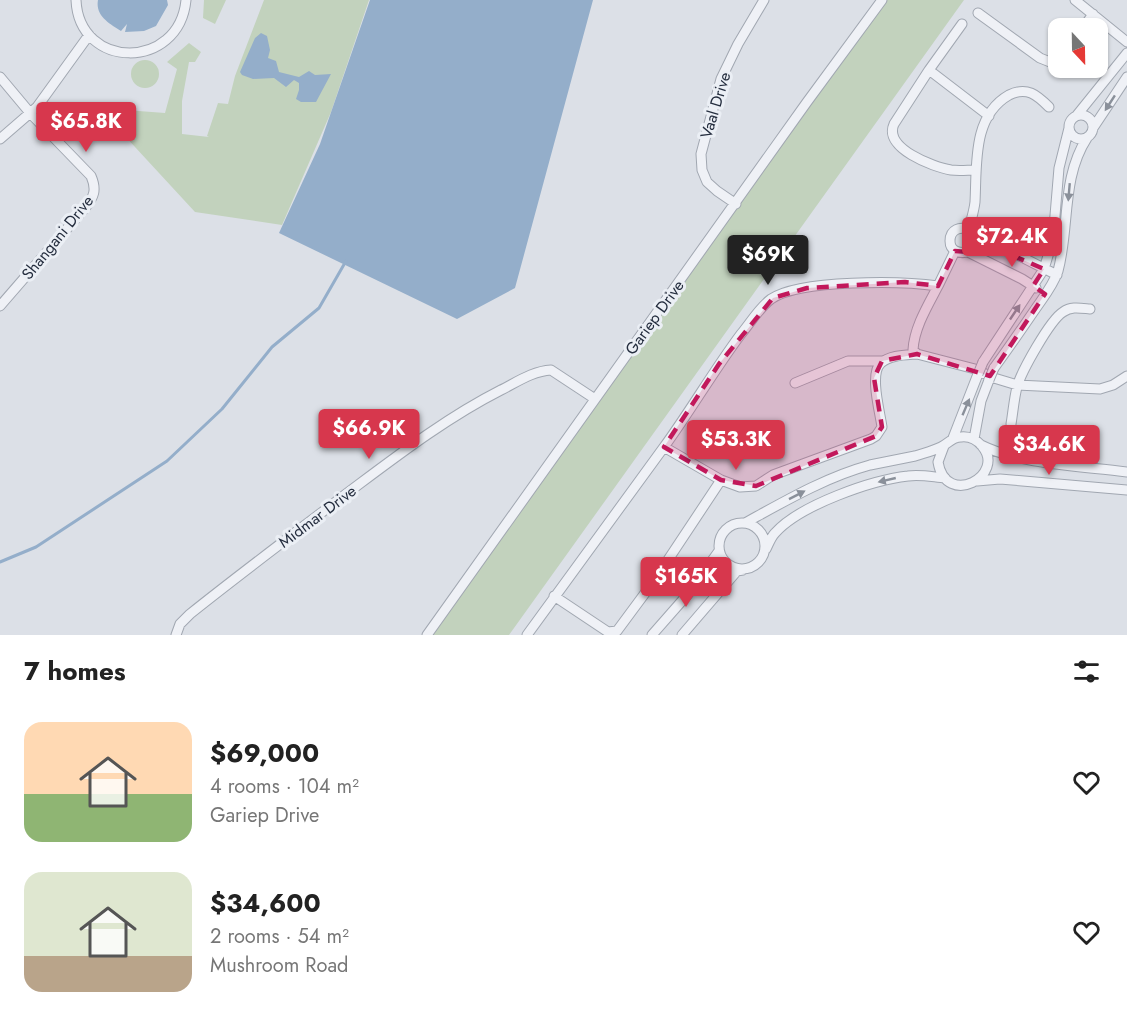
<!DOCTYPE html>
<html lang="en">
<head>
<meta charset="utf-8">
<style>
  :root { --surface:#fff; --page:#f2f2f2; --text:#222; --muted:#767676; --accent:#d7374d }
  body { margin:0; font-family:Jost,sans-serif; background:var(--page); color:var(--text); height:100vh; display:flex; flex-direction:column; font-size:22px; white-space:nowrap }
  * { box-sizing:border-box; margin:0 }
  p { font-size:20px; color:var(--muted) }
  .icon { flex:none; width:33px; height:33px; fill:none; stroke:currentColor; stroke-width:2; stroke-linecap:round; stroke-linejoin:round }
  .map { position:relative; height:635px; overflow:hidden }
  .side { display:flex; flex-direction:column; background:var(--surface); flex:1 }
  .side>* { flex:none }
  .needle { width:39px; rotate:158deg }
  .tools { position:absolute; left:1048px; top:18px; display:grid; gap:12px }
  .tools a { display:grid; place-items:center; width:60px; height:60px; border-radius:12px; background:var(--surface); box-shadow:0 2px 4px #0004; font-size:30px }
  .price { position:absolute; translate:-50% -51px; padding:0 14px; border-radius:6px; background:var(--accent); color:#fff; font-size:20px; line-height:39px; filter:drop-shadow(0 2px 3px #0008) }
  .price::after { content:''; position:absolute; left:50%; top:36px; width:18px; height:14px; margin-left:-9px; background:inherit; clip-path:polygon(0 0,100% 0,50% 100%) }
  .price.selected { background:#222; color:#fff }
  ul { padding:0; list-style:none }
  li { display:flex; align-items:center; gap:18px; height:150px; padding:0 24px }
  li span { display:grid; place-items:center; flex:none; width:168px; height:120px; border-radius:18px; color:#555 }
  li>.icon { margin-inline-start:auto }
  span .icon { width:72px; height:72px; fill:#fffc; stroke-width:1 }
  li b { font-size:26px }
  h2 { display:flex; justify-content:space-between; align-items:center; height:72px; padding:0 24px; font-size:26px }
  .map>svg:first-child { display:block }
</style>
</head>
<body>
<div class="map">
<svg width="1127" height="635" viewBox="0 0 1127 635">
  <rect width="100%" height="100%" fill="#dce0e7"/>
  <path fill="#c2d2bd" d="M 204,0 L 226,0 L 215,24 L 203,18 Z
    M 264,0 L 369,0 L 331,112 L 282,225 L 195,212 L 99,108 L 165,113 L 177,69 L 167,62 L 189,43 L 201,52 L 195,62 L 189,62 L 182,101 L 182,134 L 209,137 L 207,136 L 218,103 L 228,104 L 235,76 Z
    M 880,0 L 964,0 L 509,635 L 427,635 Z
    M131 74a14 14 0 1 1 28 0a14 14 0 1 1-28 0Z"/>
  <path fill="#94aeca" d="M 98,0 L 167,0 L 168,5 L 156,26 L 144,31 L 125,32 L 127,24 L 121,31 C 110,24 95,16 98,0 Z
    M 370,0 L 593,0 L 515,288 L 457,319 L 279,233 L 320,144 Z
    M 261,33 L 267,36 L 270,50 L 268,58 L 276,61 L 279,72 L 299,77 L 309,71 L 315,75 L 331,74 L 316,102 L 301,102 L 296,99 L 299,90 L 299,83 L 294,80 L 286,87 L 274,78 L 253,79 L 242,75 L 240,72 L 255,38 Z"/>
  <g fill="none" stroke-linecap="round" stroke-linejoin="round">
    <path stroke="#94aeca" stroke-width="3" d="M 0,562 L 36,547 L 167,461 L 222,409 L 272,347 L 319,308 L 346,261"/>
    <defs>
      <path id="minor" d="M 76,0 C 79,70 179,71 186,0
        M 1075,0 L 1127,42
        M 978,13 L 1040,58 L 1050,62 L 1059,59
        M 962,24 L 929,70 L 989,116
        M 1083,28 L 1093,14
        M 929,70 L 894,124 C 883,148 933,167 951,170 C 959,171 968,170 976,170
        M 0,77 L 31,114 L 91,176 C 97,190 94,197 85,208 L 0,306
        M1069 127a12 12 0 1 1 24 0a12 12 0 1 1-24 0Z
        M 1077,115 L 1127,53
        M 1093,128 L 1127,77
        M 0,139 L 37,107 L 89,35
        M 736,204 L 717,191 L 707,182 L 702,170 L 701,154 L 721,79 L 738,44 L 764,0
        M 969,229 C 971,220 974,211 975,202 C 977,165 972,116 1009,95 C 1027,86 1037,95 1049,107
        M 976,240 L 1008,250 L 1057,275
        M 968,252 C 992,231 950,217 950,241 C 950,251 959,254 968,252 L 1022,279 L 1036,288
        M 938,286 C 928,305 914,328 913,350 L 917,354 L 975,369 L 994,378 L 1017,385 L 1100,389 L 1113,385 L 1127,376
        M 983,362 L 1044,269 L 1053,239 L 1059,168 L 1069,128
        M 994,368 C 1008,349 1021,330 1034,311 C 1042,299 1053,286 1058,271 C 1070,227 1061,178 1087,138
        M 795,383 L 848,361 L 882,361
        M 1011,424 C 1013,412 1014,399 1017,387 C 1021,372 1050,320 1063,312 C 1071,306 1080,308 1090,309
        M 953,438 L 978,374
        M 974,439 L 981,401 L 989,380
        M 981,445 C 1021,465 1082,466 1127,472
        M 664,447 C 691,410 714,370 741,334 C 751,322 759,308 771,299 C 800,279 903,281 938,286 L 955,251
        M 977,481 L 1000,479 L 1127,490
        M719 546a23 23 0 1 1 46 0a23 23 0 1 1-46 0Z
        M 745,523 C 785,501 826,477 870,465 C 885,462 900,459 915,456 C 924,453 933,451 941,447 C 949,443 952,437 961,437 C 969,436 977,440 982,446 C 1007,475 946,509 938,462 L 944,446
        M 766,549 C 769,543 771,537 775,533 C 800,505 872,480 908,476 C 920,474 933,477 945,478
        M 554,596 L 608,632 L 617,631 L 654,581 L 721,480 L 740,487 L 756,486 L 773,475 L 871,439 L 876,436 L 882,427 C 880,412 869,373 881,363 C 890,355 906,355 917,354
        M 176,635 L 180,624 L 190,614 C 240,574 291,536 342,497 C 393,459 444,419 501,390 C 517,382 533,371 551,370 L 595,399
        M 427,635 L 807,102 L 882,0
        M 527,635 L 664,447 L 721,480
        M 652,635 L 688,594 L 719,551
        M 682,635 L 737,571 L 743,570"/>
    </defs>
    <use href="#minor" stroke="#a1a7b1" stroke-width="11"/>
    <use href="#minor" stroke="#eff1f6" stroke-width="9"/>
    <defs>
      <path id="minor-bridge" d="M 978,374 L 983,362
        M 989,380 L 994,368"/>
    </defs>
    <use href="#minor-bridge" stroke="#a1a7b1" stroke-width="11" stroke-linecap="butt"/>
    <use href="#minor-bridge" stroke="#eff1f6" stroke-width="9"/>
  </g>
  <defs><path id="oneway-solid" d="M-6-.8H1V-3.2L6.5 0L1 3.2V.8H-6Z" transform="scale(1.5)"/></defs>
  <g fill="#8a909a">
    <use href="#oneway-solid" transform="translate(1110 103) rotate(123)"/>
    <use href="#oneway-solid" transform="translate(1069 192) rotate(95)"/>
    <use href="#oneway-solid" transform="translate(1015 312) rotate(-56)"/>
    <use href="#oneway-solid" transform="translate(966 407) rotate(-67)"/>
    <use href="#oneway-solid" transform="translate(887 480) rotate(167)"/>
    <use href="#oneway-solid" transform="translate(797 495) rotate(-27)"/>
  </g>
  <path fill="#c2185b" fill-opacity="0.2" stroke="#c2185b" stroke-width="4.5" stroke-dasharray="12 8" stroke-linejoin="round" d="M 976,240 L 1044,269 L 1033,286 L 1045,294 L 990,376 L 917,354 L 882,361 L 874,378 L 882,427 L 876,436 L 756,486 L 721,480 L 664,447 L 719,364 L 773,298 L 807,288 L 905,282 L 938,286 L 955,251 L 968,252 Z"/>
  <g text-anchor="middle" stroke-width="6" stroke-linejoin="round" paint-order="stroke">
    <g font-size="16" fill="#252e3f" stroke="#ebeff5">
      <text transform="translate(715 105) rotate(-73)" y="6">Vaal Drive</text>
      <text transform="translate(57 237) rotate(-51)" y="6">Shangani Drive</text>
      <text transform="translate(654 317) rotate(-54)" y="6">Gariep Drive</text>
      <text transform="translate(317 516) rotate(-37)" y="6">Midmar Drive</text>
    </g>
  </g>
</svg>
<div class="tools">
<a><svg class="needle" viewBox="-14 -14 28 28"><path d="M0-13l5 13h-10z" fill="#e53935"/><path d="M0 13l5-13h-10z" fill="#767676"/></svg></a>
</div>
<b class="price" style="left:86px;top:153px">$65.8K</b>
<b class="price" style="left:1012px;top:268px">$72.4K</b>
<b class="price selected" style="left:768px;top:286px">$69K</b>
<b class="price" style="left:369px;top:460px">$66.9K</b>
<b class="price" style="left:736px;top:471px">$53.3K</b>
<b class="price" style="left:1049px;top:476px">$34.6K</b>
<b class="price" style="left:686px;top:608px">$165K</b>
</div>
<section class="side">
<h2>7 homes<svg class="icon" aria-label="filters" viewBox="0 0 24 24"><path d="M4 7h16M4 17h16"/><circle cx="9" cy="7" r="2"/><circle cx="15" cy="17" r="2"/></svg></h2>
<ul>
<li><span style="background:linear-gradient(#ffd9b3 60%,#8fb573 0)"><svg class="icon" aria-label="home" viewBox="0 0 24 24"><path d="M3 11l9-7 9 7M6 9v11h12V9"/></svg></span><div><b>$69,000</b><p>4 rooms · 104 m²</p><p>Gariep Drive</p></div><svg class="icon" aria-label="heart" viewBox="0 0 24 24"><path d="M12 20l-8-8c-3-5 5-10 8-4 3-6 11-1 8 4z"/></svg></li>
<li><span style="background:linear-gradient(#dfe7d0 70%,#b9a48a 0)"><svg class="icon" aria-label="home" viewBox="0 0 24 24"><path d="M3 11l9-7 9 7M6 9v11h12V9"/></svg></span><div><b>$34,600</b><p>2 rooms · 54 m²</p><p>Mushroom Road</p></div><svg class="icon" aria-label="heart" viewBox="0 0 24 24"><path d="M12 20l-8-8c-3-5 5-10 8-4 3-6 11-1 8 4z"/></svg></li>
</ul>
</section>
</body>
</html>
